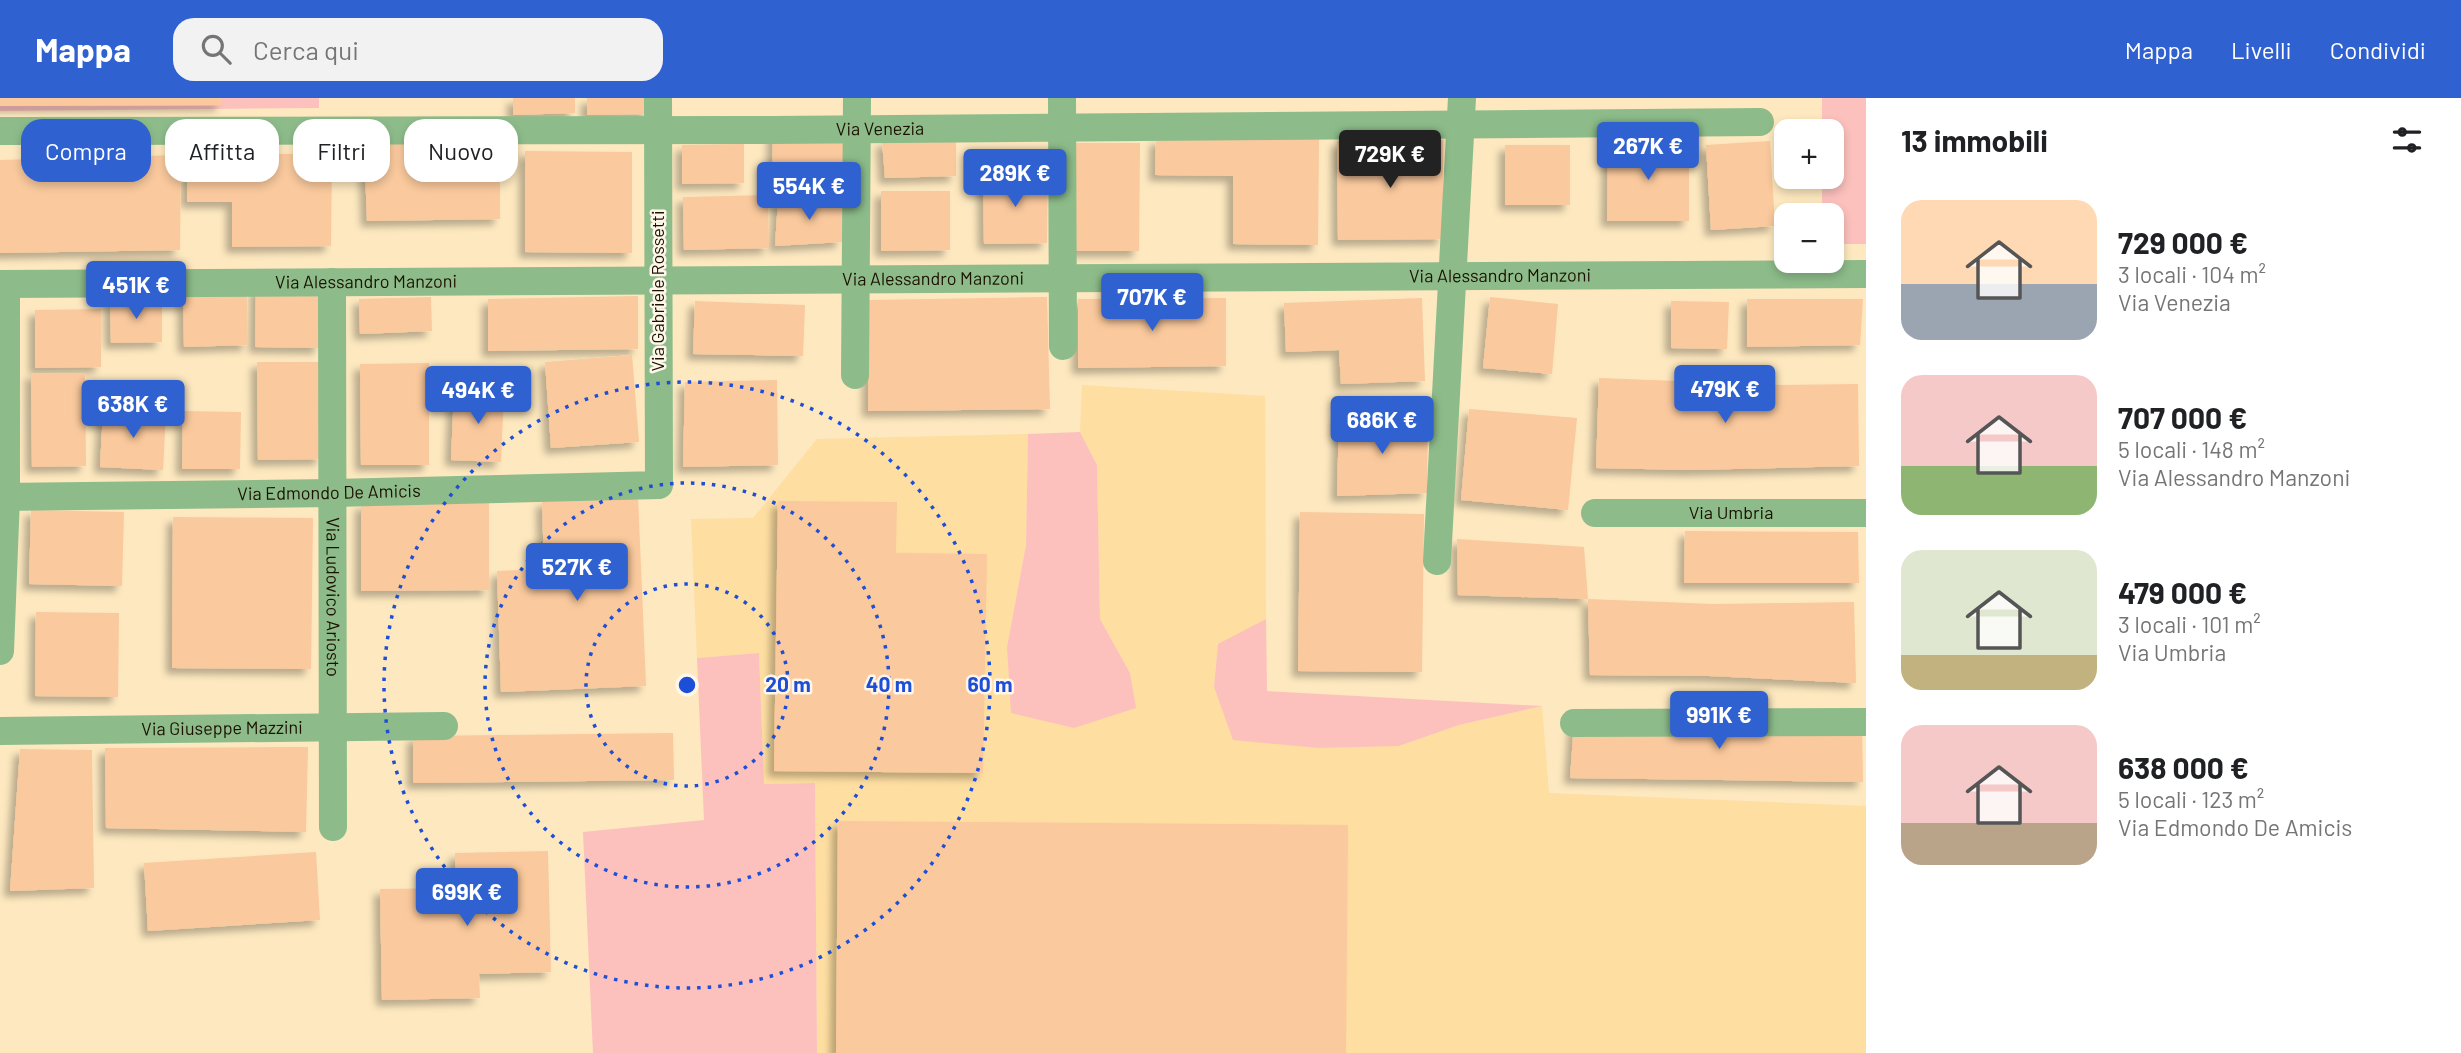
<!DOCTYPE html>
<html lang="it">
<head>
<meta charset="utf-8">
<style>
  :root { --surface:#fff; --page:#f2f2f2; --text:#202124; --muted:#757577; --accent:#2f61d0 }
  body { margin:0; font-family:Barlow,sans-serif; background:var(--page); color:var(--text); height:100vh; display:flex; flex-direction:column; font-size:26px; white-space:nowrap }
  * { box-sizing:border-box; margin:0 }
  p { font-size:23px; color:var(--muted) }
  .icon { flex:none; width:38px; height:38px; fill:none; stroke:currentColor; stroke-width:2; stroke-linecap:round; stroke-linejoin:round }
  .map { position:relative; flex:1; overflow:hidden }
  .details { display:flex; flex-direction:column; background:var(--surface); width:595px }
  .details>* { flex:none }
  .top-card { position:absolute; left:21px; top:21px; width:665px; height:63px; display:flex; gap:14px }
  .fabs { position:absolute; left:1774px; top:21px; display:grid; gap:14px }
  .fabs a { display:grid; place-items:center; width:70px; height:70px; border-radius:14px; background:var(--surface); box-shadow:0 4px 10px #0003; font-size:35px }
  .price { position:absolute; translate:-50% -60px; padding:0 16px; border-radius:7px; background:var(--accent); color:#fff; font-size:23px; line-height:46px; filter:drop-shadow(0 2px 4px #0008) }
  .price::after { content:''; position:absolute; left:50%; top:42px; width:21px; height:16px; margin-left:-10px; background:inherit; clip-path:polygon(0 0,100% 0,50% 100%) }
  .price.selected { background:#222; color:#fff }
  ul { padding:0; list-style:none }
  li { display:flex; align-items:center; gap:21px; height:175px; padding:0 35px }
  li span { display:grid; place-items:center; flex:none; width:196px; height:140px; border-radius:21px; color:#555 }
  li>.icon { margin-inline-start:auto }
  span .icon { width:84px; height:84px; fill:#fffc; stroke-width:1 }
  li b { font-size:30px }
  h2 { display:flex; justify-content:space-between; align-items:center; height:84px; padding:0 35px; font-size:30px }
  .pill { padding:0 24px; border-radius:21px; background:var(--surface); box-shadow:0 4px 10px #0003; font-size:24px; line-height:63px }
  .pill.selected { background:var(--accent); color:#fff }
  header { display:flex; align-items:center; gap:42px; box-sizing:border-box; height:98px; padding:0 35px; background:var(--accent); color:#fff }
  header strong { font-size:33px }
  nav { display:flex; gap:38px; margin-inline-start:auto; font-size:24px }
  .search { width:490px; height:63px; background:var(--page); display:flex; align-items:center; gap:18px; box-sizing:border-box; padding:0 24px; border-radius:21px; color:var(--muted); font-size:26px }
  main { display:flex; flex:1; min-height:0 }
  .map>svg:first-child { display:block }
</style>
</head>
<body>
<header>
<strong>Mappa</strong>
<div class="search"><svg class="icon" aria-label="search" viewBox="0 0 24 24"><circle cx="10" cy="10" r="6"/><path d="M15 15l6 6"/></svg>Cerca qui</div>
<nav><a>Mappa</a><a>Livelli</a><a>Condividi</a></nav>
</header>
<main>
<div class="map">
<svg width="1866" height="955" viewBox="0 0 1866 955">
  <defs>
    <filter id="shadow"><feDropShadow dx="-6" dy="6" stdDeviation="3.5" flood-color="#0004"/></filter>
  </defs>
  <rect width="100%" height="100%" fill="#fde8bf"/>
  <path fill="#fedea1" d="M 1082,287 L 1265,298 L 1266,521 L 1218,547 L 1214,589 L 1399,648 L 1459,627 L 1542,608 L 1549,695 L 1866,708 L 1866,955 L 817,955 L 815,685 L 764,686 L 759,555 L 697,560 L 691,421 L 753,420 L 817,341 L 1028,336 L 1026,447 L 1007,549 L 1130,575 L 1100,521 L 1097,367 L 1080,334 Z"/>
  <path fill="#fcc1bd" d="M 0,0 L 319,0 L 319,10 L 0,13 Z
    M 1822,0 L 1866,0 L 1866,146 L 1832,146 L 1832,117 L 1822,117 L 1822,79 L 1832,79 L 1832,33 L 1822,33 Z
    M 1080,334 L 1097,367 L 1100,521 L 1130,575 L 1136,610 L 1074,630 L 1011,615 L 1007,549 L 1026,447 L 1028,336 Z
    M 1266,521 L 1267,593 L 1542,608 L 1459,627 L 1399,648 L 1319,650 L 1233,642 L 1214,589 L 1218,546 Z
    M 759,555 L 764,686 L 815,685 L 817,955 L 593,955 L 583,734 L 704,722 L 697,560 Z"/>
  <path fill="#fac99d" filter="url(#shadow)" d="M 0,0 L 222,0 L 222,7 L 0,8 Z
    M 513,0 L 575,0 L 575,15 L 513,17 Z
    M 587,0 L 649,0 L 649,16 L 587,17 Z
    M 857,31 L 857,85 L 772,84 L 773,32 Z
    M 1156,41 L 1319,41 L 1318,147 L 1233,146 L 1233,78 L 1155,77 Z
    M 956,42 L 956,78 L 885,80 L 882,43 Z
    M 1443,42 L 1443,141 L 1338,142 L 1337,43 Z
    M 1770,43 L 1775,128 L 1711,132 L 1706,47 Z
    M 1608,44 L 1689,44 L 1689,123 L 1607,123 Z
    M 364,45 L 500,46 L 500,121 L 367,123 Z
    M 1073,45 L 1140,45 L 1139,153 L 1073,153 Z
    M 744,46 L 744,85 L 682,86 L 682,47 Z
    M 1505,47 L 1570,47 L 1570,107 L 1505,107 Z
    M 525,53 L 632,54 L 632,155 L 525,154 Z
    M 187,56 L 332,56 L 331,148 L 232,149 L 232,104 L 187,104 Z
    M 181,57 L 180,152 L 0,155 L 0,62 Z
    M 1048,77 L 1047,145 L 984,146 L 983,78 Z
    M 881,93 L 950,93 L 950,152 L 881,153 Z
    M 768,97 L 769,150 L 684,152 L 683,99 Z
    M 842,100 L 842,144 L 775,148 L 778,102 Z
    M 256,189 L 321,190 L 320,250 L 255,249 Z
    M 247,191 L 248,247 L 184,249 L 183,193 Z
    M 638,198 L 638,251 L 488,253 L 488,201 Z
    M 431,199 L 432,233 L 360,236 L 359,201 Z
    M 1047,199 L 1050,311 L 868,313 L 869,202 Z
    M 1490,199 L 1558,206 L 1552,276 L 1483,270 Z
    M 1226,200 L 1226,268 L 1078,270 L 1078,201 Z
    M 1422,200 L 1425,283 L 1341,286 L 1339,252 L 1286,254 L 1284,205 Z
    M 1747,201 L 1863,201 L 1860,247 L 1747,249 Z
    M 110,202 L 162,202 L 162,244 L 111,245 Z
    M 695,203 L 805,207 L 803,258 L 693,256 Z
    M 1671,203 L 1729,204 L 1727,251 L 1671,250 Z
    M 101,211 L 101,269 L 35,270 L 35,212 Z
    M 632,257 L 639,344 L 551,350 L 545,264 Z
    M 257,264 L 321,264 L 322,361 L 258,362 Z
    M 429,265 L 429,367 L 361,367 L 360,266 Z
    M 31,275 L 85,275 L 86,368 L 32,369 Z
    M 1599,280 L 1782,287 L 1858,286 L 1859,368 L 1690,372 L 1596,370 Z
    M 777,282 L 778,367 L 683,369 L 685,284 Z
    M 454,291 L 504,293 L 501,364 L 451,362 Z
    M 1469,311 L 1577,320 L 1568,412 L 1461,402 Z
    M 103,312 L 166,315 L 163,372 L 100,369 Z
    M 183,313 L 241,314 L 240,371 L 182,371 Z
    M 1339,318 L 1428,319 L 1427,395 L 1337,398 Z
    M 638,399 L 646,588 L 501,594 L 497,473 L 544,471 L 542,403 Z
    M 778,403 L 897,404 L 896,455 L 987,456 L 983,675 L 774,673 Z
    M 489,405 L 489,492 L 361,493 L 361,406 Z
    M 31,412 L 124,414 L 122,488 L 29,486 Z
    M 1300,414 L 1424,416 L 1422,574 L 1298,573 Z
    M 173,419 L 313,420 L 311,571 L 172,570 Z
    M 1685,433 L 1858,434 L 1859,485 L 1684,485 Z
    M 1457,441 L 1584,449 L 1588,501 L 1458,497 Z
    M 1588,501 L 1713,506 L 1854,504 L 1856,585 L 1709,578 L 1590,577 Z
    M 36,514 L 119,515 L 118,599 L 35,598 Z
    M 1862,624 L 1863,684 L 1570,680 L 1574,625 Z
    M 673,635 L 674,682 L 413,685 L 413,638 Z
    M 308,649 L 306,734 L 106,730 L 105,650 Z
    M 20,651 L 92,652 L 94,790 L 10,793 Z
    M 838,723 L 1348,727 L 1346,955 L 836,955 Z
    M 548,753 L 551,874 L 479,876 L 480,900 L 382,902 L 380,791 L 456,790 L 455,755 Z
    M 316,754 L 320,822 L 148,833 L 144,765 Z"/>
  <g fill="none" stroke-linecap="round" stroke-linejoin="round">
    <g stroke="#8dbc8a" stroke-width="28">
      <path d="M 1062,0 L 1063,248"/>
      <path id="s1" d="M 0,33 L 773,32 L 1760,24"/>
      <path id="s2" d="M 332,184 L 333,729"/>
      <path id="s3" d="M 0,186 L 1866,176"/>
      <path d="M 855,277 L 857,0"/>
      <path id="s4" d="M 0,399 L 333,395 L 659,387 L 658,0"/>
      <path id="s5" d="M 1595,415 L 1866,415"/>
      <path d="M 1437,463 L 1462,0"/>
      <path d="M 0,553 L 6,399 L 6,186"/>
      <path d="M 1574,625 L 1866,624"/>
      <path id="s6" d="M 0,633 L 444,628"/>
    </g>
  </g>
  <g fill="none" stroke="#1d4ed8" stroke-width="3.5" stroke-dasharray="3.5 7">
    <circle cx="687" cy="587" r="101"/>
    <circle cx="687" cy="587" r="202"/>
    <circle cx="687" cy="587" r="303"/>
  </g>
  <g text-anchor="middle" stroke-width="5" stroke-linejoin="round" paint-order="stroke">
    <g font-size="18" fill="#1b1100" stroke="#fef7e9">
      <text dy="6" stroke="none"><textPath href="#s1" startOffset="880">Via Venezia</textPath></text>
      <text dy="6" stroke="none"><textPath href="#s3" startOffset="1500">Via Alessandro Manzoni</textPath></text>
      <text dy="6" stroke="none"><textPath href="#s3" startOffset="933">Via Alessandro Manzoni</textPath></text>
      <text dy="6" stroke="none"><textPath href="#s3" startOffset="366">Via Alessandro Manzoni</textPath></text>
      <text transform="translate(658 193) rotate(-90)" y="6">Via Gabriele Rossetti</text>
      <text dy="6" stroke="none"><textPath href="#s4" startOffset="329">Via Edmondo De Amicis</textPath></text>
      <text dy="6" stroke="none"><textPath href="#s5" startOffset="136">Via Umbria</textPath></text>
      <text dy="6" stroke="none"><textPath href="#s2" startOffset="315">Via Ludovico Ariosto</textPath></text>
      <text dy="6" stroke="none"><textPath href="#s6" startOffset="222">Via Giuseppe Mazzini</textPath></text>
    </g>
  </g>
  <circle cx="687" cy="587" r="10" fill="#1d4ed8" stroke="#fef7e9" stroke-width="3.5"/>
  <g font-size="21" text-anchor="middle" font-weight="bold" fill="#1d4ed8" stroke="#fef7e9" stroke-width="5" stroke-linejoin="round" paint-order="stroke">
    <text x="788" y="594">20 m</text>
    <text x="889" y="594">40 m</text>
    <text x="990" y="594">60 m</text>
  </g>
</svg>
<div class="fabs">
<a>+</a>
<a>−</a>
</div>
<b class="price" style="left:1648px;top:84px">267K €</b>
<b class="price selected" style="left:1390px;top:92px">729K €</b>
<b class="price" style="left:1015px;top:111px">289K €</b>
<b class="price" style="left:809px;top:124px">554K €</b>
<b class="price" style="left:136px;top:223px">451K €</b>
<b class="price" style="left:1152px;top:235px">707K €</b>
<b class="price" style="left:1725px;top:327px">479K €</b>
<b class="price" style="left:478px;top:328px">494K €</b>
<b class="price" style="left:133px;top:342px">638K €</b>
<b class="price" style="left:1382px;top:358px">686K €</b>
<b class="price" style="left:577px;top:505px">527K €</b>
<b class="price" style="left:1719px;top:653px">991K €</b>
<b class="price" style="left:467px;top:830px">699K €</b>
<div class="top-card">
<a class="pill selected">Compra</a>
<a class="pill">Affitta</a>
<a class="pill">Filtri</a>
<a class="pill">Nuovo</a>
</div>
</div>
<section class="details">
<h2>13 immobili<svg class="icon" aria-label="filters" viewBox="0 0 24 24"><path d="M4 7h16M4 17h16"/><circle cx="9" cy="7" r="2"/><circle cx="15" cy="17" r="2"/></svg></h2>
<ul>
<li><span style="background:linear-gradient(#ffd9b3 60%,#9aa5b1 0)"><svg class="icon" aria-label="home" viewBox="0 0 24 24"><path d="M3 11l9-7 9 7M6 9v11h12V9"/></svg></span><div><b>729 000 €</b><p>3 locali · 104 m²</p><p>Via Venezia</p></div></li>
<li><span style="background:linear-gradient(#f6c9c9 65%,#8fb573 0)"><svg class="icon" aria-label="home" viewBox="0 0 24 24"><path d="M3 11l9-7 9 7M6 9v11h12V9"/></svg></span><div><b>707 000 €</b><p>5 locali · 148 m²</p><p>Via Alessandro Manzoni</p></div></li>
<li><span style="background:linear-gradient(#dfe7d0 75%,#c2b280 0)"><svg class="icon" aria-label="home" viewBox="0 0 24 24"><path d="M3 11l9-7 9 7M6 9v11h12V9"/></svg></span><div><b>479 000 €</b><p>3 locali · 101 m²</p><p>Via Umbria</p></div></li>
<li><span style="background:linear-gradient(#f6c9c9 70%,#b9a48a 0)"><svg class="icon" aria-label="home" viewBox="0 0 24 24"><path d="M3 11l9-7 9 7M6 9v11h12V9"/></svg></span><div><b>638 000 €</b><p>5 locali · 123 m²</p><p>Via Edmondo De Amicis</p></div></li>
</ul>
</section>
</main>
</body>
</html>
